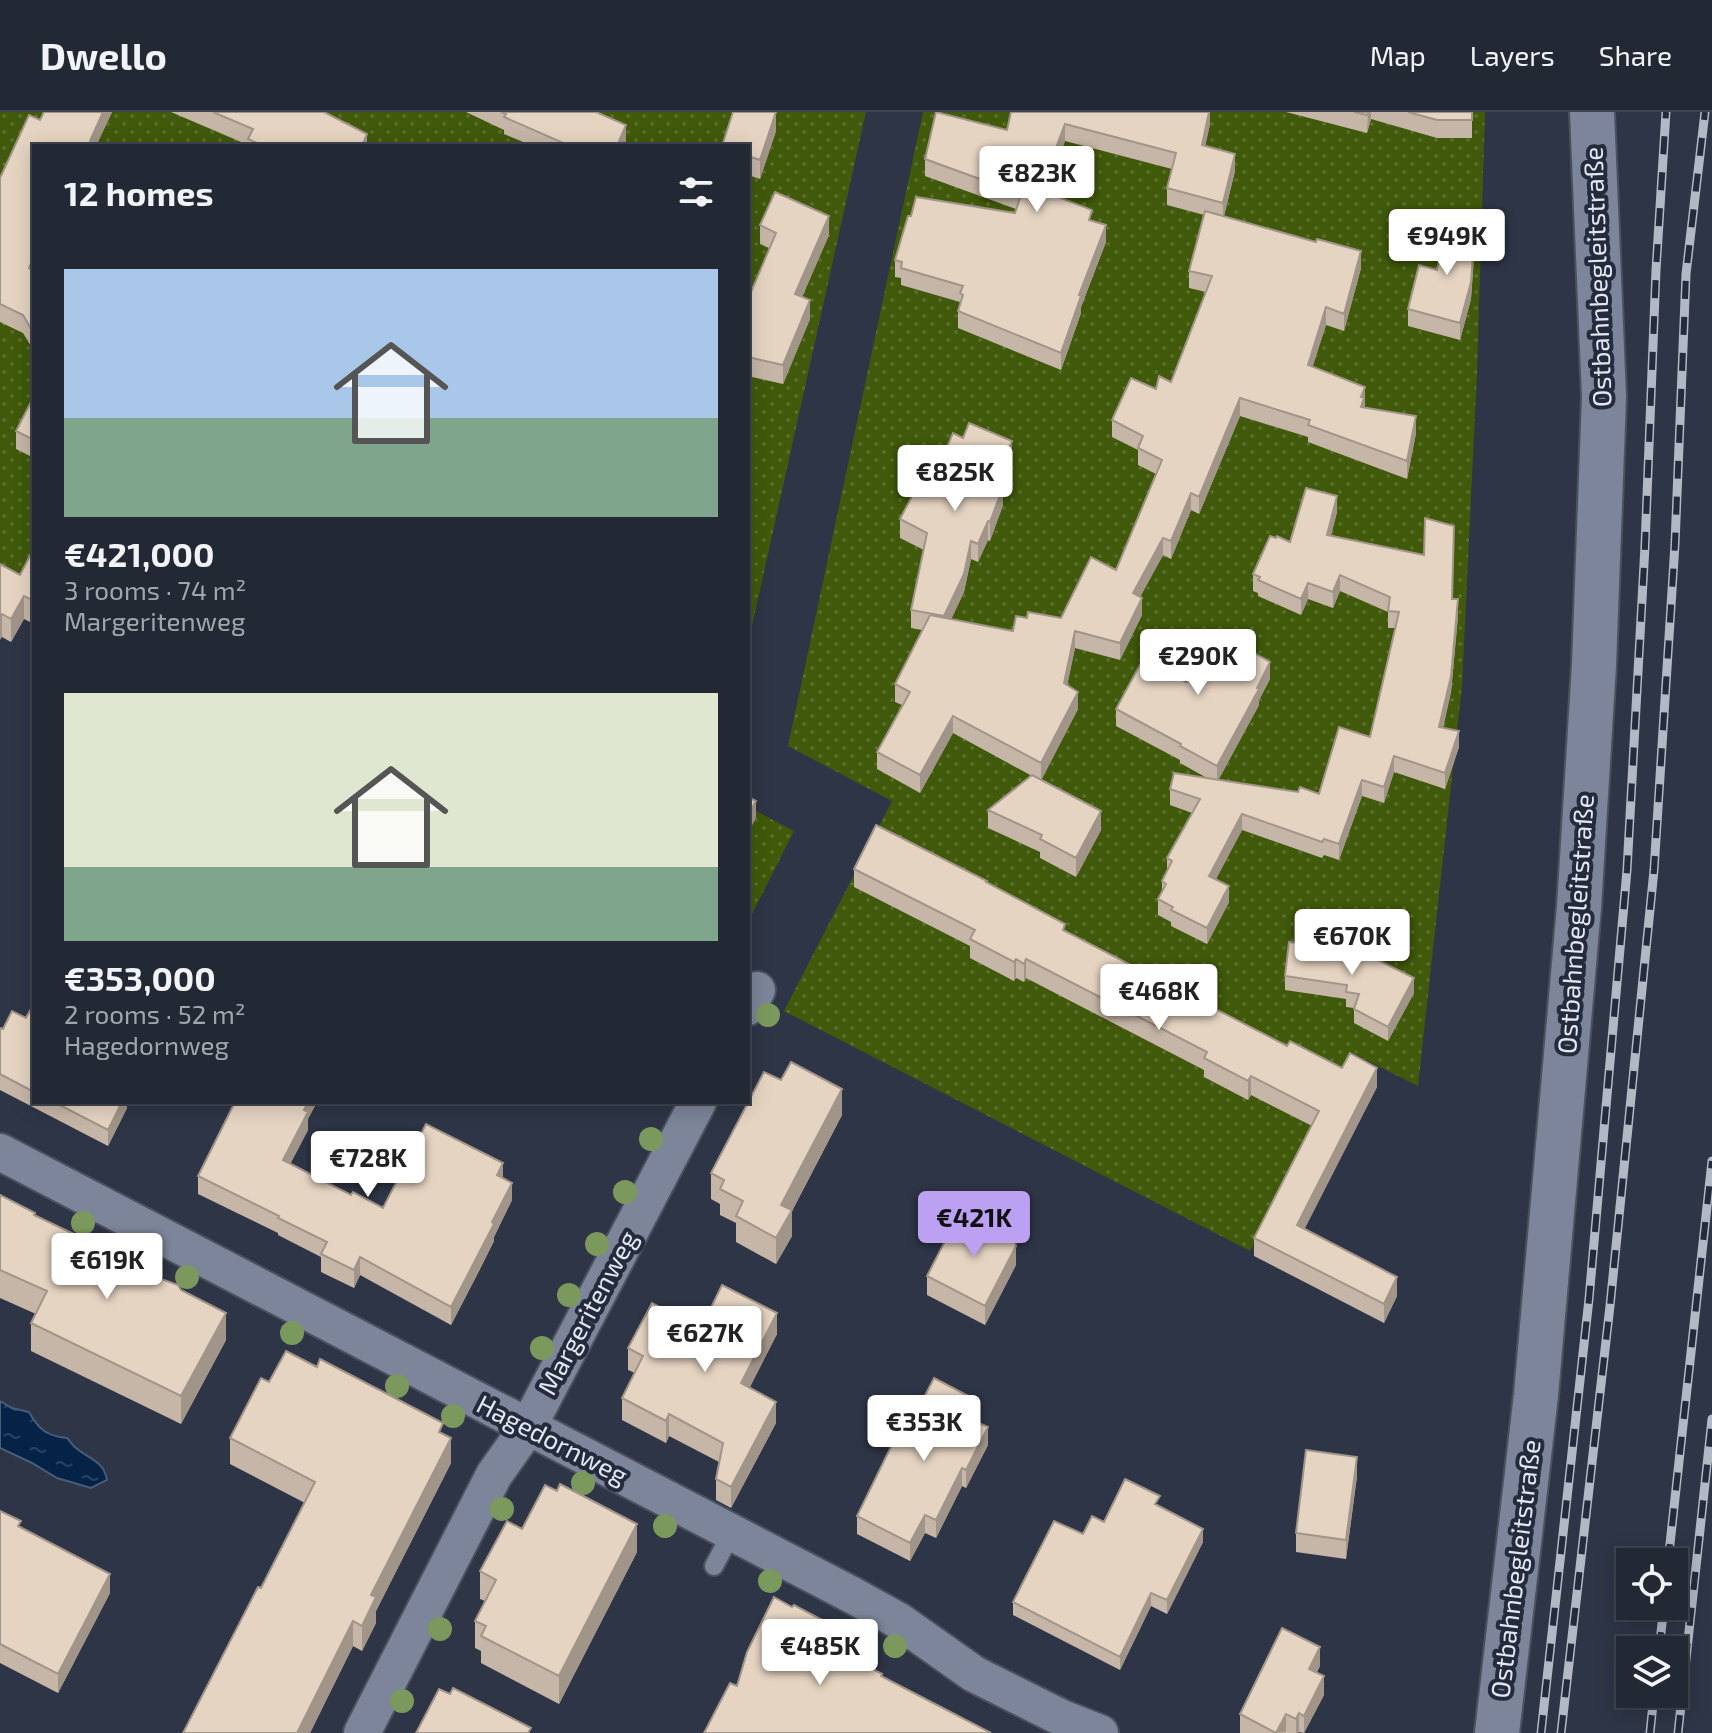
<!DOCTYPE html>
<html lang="en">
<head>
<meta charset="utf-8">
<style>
  :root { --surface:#222834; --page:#2a303c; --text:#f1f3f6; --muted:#a2a6ac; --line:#3f444f; --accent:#bca0f2 }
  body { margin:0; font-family:"Exo 2",sans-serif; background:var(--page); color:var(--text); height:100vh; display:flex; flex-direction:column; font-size:30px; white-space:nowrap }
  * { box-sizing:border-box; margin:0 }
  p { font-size:26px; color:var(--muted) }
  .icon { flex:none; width:44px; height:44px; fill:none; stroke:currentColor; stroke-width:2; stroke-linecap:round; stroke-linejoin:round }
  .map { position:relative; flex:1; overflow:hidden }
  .details { position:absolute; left:32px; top:32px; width:718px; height:960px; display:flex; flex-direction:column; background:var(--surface); border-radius:0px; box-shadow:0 4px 20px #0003,0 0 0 2px var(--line) }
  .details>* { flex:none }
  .buttons { position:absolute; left:1616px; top:1436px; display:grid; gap:16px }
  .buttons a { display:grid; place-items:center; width:72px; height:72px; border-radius:0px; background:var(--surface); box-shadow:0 4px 20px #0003,0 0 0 2px var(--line); font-size:40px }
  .price { position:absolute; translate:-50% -68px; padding:0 18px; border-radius:8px; background:#fff; color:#222; font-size:26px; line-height:52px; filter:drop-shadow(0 2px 4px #0008) }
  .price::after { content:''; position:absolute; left:50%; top:48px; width:24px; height:18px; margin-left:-12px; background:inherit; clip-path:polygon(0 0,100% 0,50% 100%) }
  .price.on { background:var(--accent); color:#111 }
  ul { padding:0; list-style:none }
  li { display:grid; align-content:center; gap:16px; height:424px; padding:0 32px }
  li span { display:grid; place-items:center; height:248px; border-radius:0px; color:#555 }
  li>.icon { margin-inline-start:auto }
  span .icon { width:144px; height:144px; fill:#fffc; stroke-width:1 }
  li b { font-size:34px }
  h2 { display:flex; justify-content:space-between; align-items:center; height:96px; padding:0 32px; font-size:34px }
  header { display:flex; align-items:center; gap:48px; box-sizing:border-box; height:112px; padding:0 40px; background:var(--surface); border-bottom:2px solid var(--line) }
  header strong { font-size:38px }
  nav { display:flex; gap:44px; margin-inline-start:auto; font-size:28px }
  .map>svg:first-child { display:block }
</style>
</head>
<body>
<header>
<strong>Dwello</strong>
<nav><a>Map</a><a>Layers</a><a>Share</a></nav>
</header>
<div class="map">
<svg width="1712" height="1621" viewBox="0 0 1712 1621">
  <defs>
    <pattern id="garden-dots" width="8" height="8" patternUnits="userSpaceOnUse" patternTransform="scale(2)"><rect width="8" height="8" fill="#40590a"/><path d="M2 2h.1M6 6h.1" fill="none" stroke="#5b712e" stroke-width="1.8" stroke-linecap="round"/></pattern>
    <pattern id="water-ripples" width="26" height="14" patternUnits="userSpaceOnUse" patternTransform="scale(2)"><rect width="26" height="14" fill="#052247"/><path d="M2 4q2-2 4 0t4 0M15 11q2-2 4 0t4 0" fill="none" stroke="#294262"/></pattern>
  </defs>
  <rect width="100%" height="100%" fill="#2e3546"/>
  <path fill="url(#garden-dots)" d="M 0,0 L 866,0 L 748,532 L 748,34 L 34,34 L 34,511 L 0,494 Z
    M 923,0 L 1485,0 L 1477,262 L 1462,574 L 1418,974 L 1350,940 L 1250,1139 L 784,899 L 892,689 L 788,634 Z
    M 748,695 L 794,719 L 748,810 Z"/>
  <path fill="url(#water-ripples)" stroke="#475d7a" stroke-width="2" d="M 0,1289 L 12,1296 L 29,1300 C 39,1318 47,1324 67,1326 C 69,1328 74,1335 76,1336 C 89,1347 104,1349 107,1368 L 91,1376 L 57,1366 L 32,1351 L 0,1336 Z"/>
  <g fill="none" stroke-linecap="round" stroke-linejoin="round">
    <defs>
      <path id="service" d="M 714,1454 L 732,1420"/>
      <path id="minor" d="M 748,895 L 757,878
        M 0,1040 L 852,1483 L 899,1509 L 974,1562 L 1062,1606 L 1100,1621
        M 362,1621 L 494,1363 L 528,1315 L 698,990"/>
      <path id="tertiary" d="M 1497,1621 L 1536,1283 L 1579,795 L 1594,553 L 1604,285 L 1592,0"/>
    </defs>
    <use href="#service" stroke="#4b515f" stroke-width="22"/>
    <use href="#minor" stroke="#4b515f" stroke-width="40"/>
    <use href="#tertiary" stroke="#4b515f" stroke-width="48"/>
    <use href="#service" stroke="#7c8599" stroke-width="18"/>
    <use href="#minor" stroke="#7c8599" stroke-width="36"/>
    <use href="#tertiary" stroke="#7c8599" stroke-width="44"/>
    <defs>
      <path id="rail" d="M 1668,1450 L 1712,1049
        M 1659,1538 L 1664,1494
        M 1541,1621 L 1589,1187 L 1627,758 L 1645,434 L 1656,158 L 1666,0
        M 1561,1621 L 1610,1194 L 1654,758 L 1675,432 L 1686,162 L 1705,0
        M 1650,1621 L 1654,1582
        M 1678,1621 L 1712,1307"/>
    </defs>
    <use href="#rail" stroke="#b2b8c4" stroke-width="9"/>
    <use href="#rail" stroke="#242b3c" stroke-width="6" stroke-dasharray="18" stroke-linecap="butt"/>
  </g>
  <g fill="#7c995d">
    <circle cx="768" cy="903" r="12"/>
    <circle cx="651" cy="1027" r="12"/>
    <circle cx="625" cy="1080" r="12"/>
    <circle cx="83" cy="1111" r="12"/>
    <circle cx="597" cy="1132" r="12"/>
    <circle cx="187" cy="1165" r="12"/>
    <circle cx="569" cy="1183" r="12"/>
    <circle cx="292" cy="1221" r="12"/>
    <circle cx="542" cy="1236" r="12"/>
    <circle cx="397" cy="1274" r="12"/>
    <circle cx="453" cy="1304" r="12"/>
    <circle cx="583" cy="1371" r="12"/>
    <circle cx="502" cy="1397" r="12"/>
    <circle cx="665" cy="1414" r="12"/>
    <circle cx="770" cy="1469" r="12"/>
    <circle cx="440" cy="1517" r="12"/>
    <circle cx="895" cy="1534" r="12"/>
    <circle cx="402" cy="1589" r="12"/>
  </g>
  <path fill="#c6b6a7" d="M 44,0 L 112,0 L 97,32 L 34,34 L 34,239 L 23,221 L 0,210 L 0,66 L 40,8 Z
    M 171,0 L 324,0 L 367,34 L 248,34 L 248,33 Z
    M 466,0 L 596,0 L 626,30 L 624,34 L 533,34 L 504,22 L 504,18 Z
    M 1011,0 L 1210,0 L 1210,12 L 1205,34 L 1235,59 L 1224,104 L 1361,156 L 1344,219 L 1326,213 L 1312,255 L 1365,292 L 1364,295 L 1416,321 L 1407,367 L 1308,330 L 1308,325 L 1240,304 L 1199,402 L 1191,398 L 1171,447 L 1163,443 L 1140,485 L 1142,503 L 1120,548 L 1075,536 L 1067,573 L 1078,597 L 1041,668 L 1101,718 L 1076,765 L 1040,746 L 1040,740 L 988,716 L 988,698 L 1032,664 L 953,621 L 920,681 L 877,657 L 877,640 L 902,593 L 895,590 L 895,572 L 922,518 L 911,516 L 911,498 L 924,438 L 900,426 L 900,407 L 932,370 L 1012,348 L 1000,374 L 1003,393 L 990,429 L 988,428 L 978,450 L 971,447 L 964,480 L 951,507 L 1013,519 L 1027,506 L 1061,506 L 1116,458 L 1156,362 L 1138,353 L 1138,338 L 1112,325 L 1112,308 L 1156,277 L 1171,270 L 1206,180 L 1189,176 L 1189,159 L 1204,103 L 1167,93 L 1167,76 L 1172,57 L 1065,29 L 1045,81 L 1092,109 L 1106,130 L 1081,195 L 1081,201 L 1061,258 L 958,216 L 958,199 L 960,190 L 901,173 L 901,166 L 895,165 L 895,148 L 911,104 L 1015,101 L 1016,97 L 925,64 L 925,47 L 1007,18 Z
    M 1286,0 L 1472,0 L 1472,26 L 1437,26 L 1371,7 L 1367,21 Z
    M 776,19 L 760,67 L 748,63 L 748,34 Z
    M 760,113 L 829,123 L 802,185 L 810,207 L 783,272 L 748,264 L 748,187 L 769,136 L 760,132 Z
    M 1475,134 L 1471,187 L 1460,228 L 1408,214 L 1408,197 L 1437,158 Z
    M 34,284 L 34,346 L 16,337 L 16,319 Z
    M 1337,400 L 1331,423 L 1424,443 L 1454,430 L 1452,487 L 1458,504 L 1451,580 L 1443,616 L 1459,635 L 1445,677 L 1394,660 L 1384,691 L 1362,684 L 1339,748 L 1324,743 L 1322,746 L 1242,718 L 1216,767 L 1229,790 L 1207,832 L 1171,814 L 1171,810 L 1158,803 L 1158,787 L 1162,780 L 1162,769 L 1167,759 L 1167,746 L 1192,701 L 1170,693 L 1170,677 L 1207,666 L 1180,651 L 1180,648 L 1116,614 L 1116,597 L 1186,570 L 1244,535 L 1270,567 L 1259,588 L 1259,593 L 1218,668 L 1298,680 L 1319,682 L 1370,625 L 1395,516 L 1388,516 L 1388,500 L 1340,479 L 1333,496 L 1308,487 L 1301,503 L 1258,484 L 1258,481 L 1253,479 L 1253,462 L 1276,426 L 1290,430 Z
    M 34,436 L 34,512 L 24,507 L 11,530 L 2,525 L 0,452 L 20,463 Z
    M 854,757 L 987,770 L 1065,819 L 1287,934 L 1377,975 L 1304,1117 L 1397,1184 L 1384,1211 L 1254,1144 L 1254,1126 L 1312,1014 L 1251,983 L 1248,988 L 1204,965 L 1204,958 L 1026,866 L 1024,870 L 1016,866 L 1014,869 L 970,846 L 970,834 L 854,775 Z
    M 1285,864 L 1414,881 L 1388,929 L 1354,911 L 1354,896 L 1346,895 L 1346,887 L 1285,878 Z
    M 34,891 L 34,990 L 127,990 L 127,996 L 108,1034 L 0,978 L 0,916 L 3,917 L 26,906 Z
    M 235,990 L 317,990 L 308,1007 L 308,1018 L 290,1052 L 351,1083 L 383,1096 L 503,1066 L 512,1088 L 494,1125 L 494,1129 L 479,1159 L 451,1213 L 360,1163 L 354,1176 L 321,1160 L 321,1145 L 278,1123 L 278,1121 L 198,1082 L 198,1064 Z
    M 842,1003 L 792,1099 L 792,1124 L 776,1152 L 736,1130 L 736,1111 L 720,1103 L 720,1092 L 711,1087 L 711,1061 Z
    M 0,1083 L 124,1154 L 181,1178 L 226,1228 L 181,1312 L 31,1239 L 31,1211 L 36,1202 L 0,1186 Z
    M 1016,1153 L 985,1213 L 927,1183 L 927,1164 Z
    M 706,1206 L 777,1222 L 749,1276 L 776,1311 L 731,1396 L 716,1388 L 716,1367 L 719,1350 L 669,1324 L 666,1331 L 622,1308 L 622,1286 L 635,1261 L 628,1258 L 628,1236 L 697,1214 Z
    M 269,1270 L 443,1322 L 451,1351 L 376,1499 L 376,1511 L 362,1539 L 353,1534 L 310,1621 L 183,1621 L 261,1476 L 305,1391 L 230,1352 L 230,1326 Z
    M 915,1303 L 974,1305 L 973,1308 L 988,1333 L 966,1376 L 962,1374 L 936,1426 L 925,1421 L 910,1449 L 857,1422 L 857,1404 Z
    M 1357,1364 L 1346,1447 L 1296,1440 L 1296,1421 Z
    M 1160,1395 L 1203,1430 L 1167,1502 L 1151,1494 L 1120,1558 L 1013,1503 L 1013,1490 L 1083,1422 L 1104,1410 Z
    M 0,1399 L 21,1415 L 110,1481 L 58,1581 L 0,1551 Z
    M 522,1417 L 637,1440 L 559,1592 L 481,1551 L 481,1539 L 475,1536 L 475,1509 L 485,1489 L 480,1487 L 480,1459 Z
    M 1320,1554 L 1317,1560 L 1324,1583 L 1304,1621 L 1299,1620 L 1298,1621 L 1240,1621 L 1240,1602 Z"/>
  <path fill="#a19488" d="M 103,0 L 112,0 L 96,34 L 90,29 Z
    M 776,0 L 776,19 L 760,67 L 760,48 Z
    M 1209,0 L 1210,0 L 1210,12 L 1202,50 L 1202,33 Z
    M 1368,0 L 1371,0 L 1371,7 L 1367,21 Z
    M 1065,12 L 1065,29 L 1040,95 L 1040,78 Z
    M 626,13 L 626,30 L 624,34 L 617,34 Z
    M 367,22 L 367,34 L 362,34 Z
    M 1235,42 L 1235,59 L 1223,108 L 1223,91 Z
    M 829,104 L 829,123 L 795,201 L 795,182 Z
    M 1106,113 L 1106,130 L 1081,195 L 1081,201 L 1061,258 L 1061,241 L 1079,183 Z
    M 1475,117 L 1471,187 L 1460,228 L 1460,211 Z
    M 1361,139 L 1361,156 L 1344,219 L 1344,202 Z
    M 34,145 L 34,163 L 29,156 Z
    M 810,188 L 810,207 L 783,272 L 783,253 Z
    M 1326,195 L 1326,213 L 1308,270 L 1308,253 Z
    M 1365,275 L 1365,292 L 1361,312 L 1361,285 Z
    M 1240,286 L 1240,304 L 1199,402 L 1199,385 Z
    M 1416,304 L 1416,321 L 1407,367 L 1407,349 Z
    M 1012,329 L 1012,348 L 994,389 L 994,371 Z
    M 1003,375 L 1003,393 L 990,429 L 990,410 Z
    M 1191,381 L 1191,398 L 1171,447 L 1171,429 Z
    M 1337,384 L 1337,400 L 1327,439 L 1327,423 Z
    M 988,409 L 988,428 L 978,450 L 978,432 Z
    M 1163,426 L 1163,443 L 1133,498 L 1133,481 Z
    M 971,429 L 971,447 L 964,480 L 944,523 L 944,504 Z
    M 1340,463 L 1340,479 L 1333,496 L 1333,480 Z
    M 1308,471 L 1308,487 L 1301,503 L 1301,487 Z
    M 24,484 L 24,507 L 11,530 L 11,507 Z
    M 1142,486 L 1142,503 L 1120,548 L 1120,531 Z
    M 1458,487 L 1458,504 L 1451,580 L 1439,631 L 1439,615 Z
    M 2,502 L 2,525 L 0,528 L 0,505 Z
    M 1075,519 L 1075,536 L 1064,589 L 1064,571 Z
    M 1270,550 L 1270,567 L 1259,588 L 1259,593 L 1217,671 L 1217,654 Z
    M 1078,580 L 1078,597 L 1041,669 L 1041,651 Z
    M 953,604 L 953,621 L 920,681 L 920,663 Z
    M 1459,619 L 1459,635 L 1445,677 L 1445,661 Z
    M 1394,644 L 1394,660 L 1384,691 L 1384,675 Z
    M 1362,668 L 1362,684 L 1339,748 L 1339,732 Z
    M 756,689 L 756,706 L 748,721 L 748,704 Z
    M 1101,699 L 1101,718 L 1076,765 L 1076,746 Z
    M 1242,702 L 1242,718 L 1209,780 L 1209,764 Z
    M 750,760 L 750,778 L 748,780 L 748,763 Z
    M 1229,774 L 1229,790 L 1207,832 L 1207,816 Z
    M 1016,847 L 1016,866 L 1014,869 L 1014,850 Z
    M 1026,847 L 1026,866 L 1024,870 L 1024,852 Z
    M 1414,866 L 1414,881 L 1388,929 L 1388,915 Z
    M 1377,956 L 1377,975 L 1297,1132 L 1297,1113 Z
    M 1251,964 L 1251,983 L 1248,988 L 1248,969 Z
    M 842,977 L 842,1003 L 792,1099 L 792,1124 L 776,1152 L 776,1126 L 781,1093 Z
    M 122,990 L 127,990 L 127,996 L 108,1034 L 108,1018 Z
    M 308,990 L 317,990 L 308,1007 L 308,1018 L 283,1066 L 283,1048 Z
    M 503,1051 L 503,1069 L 497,1063 Z
    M 512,1071 L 512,1088 L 494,1125 L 494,1129 L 479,1159 L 451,1213 L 451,1195 Z
    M 1016,1134 L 1016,1153 L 985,1213 L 985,1194 Z
    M 360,1145 L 360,1163 L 354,1176 L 354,1158 Z
    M 1397,1165 L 1397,1184 L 1384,1211 L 1384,1192 Z
    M 226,1201 L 226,1228 L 181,1312 L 181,1284 Z
    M 777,1201 L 777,1222 L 741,1293 L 741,1271 Z
    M 974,1287 L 974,1305 L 965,1324 L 965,1305 Z
    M 776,1290 L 776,1311 L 731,1396 L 731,1375 Z
    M 669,1302 L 669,1324 L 666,1331 L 666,1309 Z
    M 988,1315 L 988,1333 L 966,1376 L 966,1358 Z
    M 451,1326 L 451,1351 L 376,1499 L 376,1511 L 362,1539 L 362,1514 L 371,1483 Z
    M 1357,1345 L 1357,1364 L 1346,1447 L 1346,1428 Z
    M 962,1356 L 962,1374 L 936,1426 L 936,1408 Z
    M 925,1403 L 925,1421 L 910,1449 L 910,1431 Z
    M 637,1412 L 637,1440 L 559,1592 L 559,1564 Z
    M 1203,1417 L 1203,1430 L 1167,1502 L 1167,1488 Z
    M 110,1462 L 110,1481 L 58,1581 L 58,1562 Z
    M 1151,1481 L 1151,1494 L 1120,1558 L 1120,1545 Z
    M 353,1509 L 353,1534 L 310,1621 L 297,1621 Z
    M 841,1518 L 841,1545 L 833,1533 Z
    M 1320,1535 L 1320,1554 L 1309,1575 L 1309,1557 Z
    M 1324,1564 L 1324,1583 L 1304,1621 L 1304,1604 Z
    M 1299,1601 L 1299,1620 L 1296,1621 L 1296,1607 Z
    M 1286,1602 L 1286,1620 L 1276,1621 Z"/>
  <path fill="#e6d4c2" stroke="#a19488" stroke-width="2" d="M 44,0 L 103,0 L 90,29 L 102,34 L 34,34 L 34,145 L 29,156 L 34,159 L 34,222 L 23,203 L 0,192 L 0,66 L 29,3 L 40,8 Z
    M 213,0 L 324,0 L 367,22 L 362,34 L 264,34 L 248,27 L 253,17 Z
    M 501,0 L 596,0 L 626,13 L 617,34 L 570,34 L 504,5 L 506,2 Z
    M 733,0 L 776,0 L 760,48 L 748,44 L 748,34 L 722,34 Z
    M 936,0 L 1007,18 L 1011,0 L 1209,0 L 1202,33 L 1235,42 L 1223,91 L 1167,76 L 1176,41 L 1065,12 L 1040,78 L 1092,98 L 1089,108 L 1106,113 L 1079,183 L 1081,184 L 1061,241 L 958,199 L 963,183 L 960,181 L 963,174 L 901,156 L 902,150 L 895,148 L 908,104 L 911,104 L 916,85 L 1015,101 L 1021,82 L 925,47 Z
    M 1354,0 L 1368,0 L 1367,3 Z
    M 1408,0 L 1472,0 L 1472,8 L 1437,8 Z
    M 775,80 L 829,104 L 795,182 L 810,188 L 783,253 L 748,245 L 748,187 L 776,121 L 760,113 Z
    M 1205,99 L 1316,130 L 1317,127 L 1361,139 L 1344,202 L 1326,195 L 1308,253 L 1365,275 L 1361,285 L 1364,286 L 1361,295 L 1416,304 L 1407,349 L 1308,313 L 1310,308 L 1240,286 L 1199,385 L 1191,381 L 1171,429 L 1163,426 L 1133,481 L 1142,486 L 1120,531 L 1075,519 L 1064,571 L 1078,580 L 1041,651 L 953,604 L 920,663 L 877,640 L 910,580 L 895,572 L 930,503 L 1013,519 L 1016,504 L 1027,506 L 1028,500 L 1061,506 L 1091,445 L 1116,458 L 1162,348 L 1138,336 L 1143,324 L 1112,308 L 1131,266 L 1156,277 L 1159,264 L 1171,270 L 1212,164 L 1189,159 Z
    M 1447,110 L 1475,117 L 1471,170 L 1460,211 L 1408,197 L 1419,153 L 1437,158 Z
    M 34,284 L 34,328 L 16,319 Z
    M 969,311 L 1012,329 L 994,371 L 1003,375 L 990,410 L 988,409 L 978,432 L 971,429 L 964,462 L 944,504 L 911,498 L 927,421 L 900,407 L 922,365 L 932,370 L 953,321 L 963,326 Z
    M 1306,376 L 1337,384 L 1327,423 L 1424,443 L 1425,406 L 1454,414 L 1452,487 L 1458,487 L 1451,564 L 1439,615 L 1459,619 L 1445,661 L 1394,644 L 1384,675 L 1362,668 L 1339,732 L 1324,727 L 1322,730 L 1242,702 L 1209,764 L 1229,774 L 1207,816 L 1171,798 L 1173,795 L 1158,787 L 1166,772 L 1162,769 L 1172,749 L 1167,746 L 1200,687 L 1170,677 L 1174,661 L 1298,680 L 1300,675 L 1319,682 L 1339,615 L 1370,625 L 1399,500 L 1388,499 L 1390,485 L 1340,463 L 1333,480 L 1308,471 L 1301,487 L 1258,468 L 1260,465 L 1253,462 L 1270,424 L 1276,426 L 1277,424 L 1290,430 Z
    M 34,436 L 34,489 L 24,484 L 11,507 L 2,502 L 0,505 L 0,452 L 20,463 Z
    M 1214,518 L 1244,533 L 1244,535 L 1270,550 L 1257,576 L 1259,577 L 1217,654 L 1180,634 L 1181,632 L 1116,597 L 1143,547 L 1186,570 Z
    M 1032,663 L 1101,699 L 1076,746 L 1040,727 L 1042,723 L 988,698 Z
    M 748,685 L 756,689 L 748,704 Z
    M 876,713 L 987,769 L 986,770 L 1065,812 L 1063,818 L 1287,934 L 1290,929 L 1342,956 L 1350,941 L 1377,956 L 1297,1113 L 1397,1165 L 1384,1192 L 1254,1126 L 1319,999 L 1251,964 L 1248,969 L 1204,946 L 1207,940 L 1026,847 L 1024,852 L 1016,847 L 1014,850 L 970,827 L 975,818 L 854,757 Z
    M 1289,830 L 1364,841 L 1414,866 L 1388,915 L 1354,897 L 1359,882 L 1346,880 L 1347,873 L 1285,864 Z
    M 34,891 L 34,980 L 0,962 L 0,916 L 3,917 L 12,899 L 26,906 Z
    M 791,950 L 842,977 L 781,1093 L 792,1098 L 776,1126 L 736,1104 L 743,1089 L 720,1077 L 724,1068 L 711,1061 L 764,960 L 781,968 Z
    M 54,990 L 122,990 L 108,1018 Z
    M 235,990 L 308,990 L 304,998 L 308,1000 L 283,1048 L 351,1083 L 353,1080 L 383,1096 L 426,1012 L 503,1051 L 497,1063 L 512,1071 L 492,1110 L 494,1112 L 479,1141 L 451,1195 L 360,1145 L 354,1158 L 321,1142 L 327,1130 L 278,1106 L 279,1104 L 198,1064 Z
    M 0,1083 L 35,1101 L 34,1103 L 124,1146 L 121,1152 L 178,1173 L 181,1178 L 226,1201 L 181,1284 L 31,1211 L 47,1179 L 0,1158 Z
    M 958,1104 L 983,1117 L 999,1110 L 1013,1117 L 1016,1134 L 985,1194 L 927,1164 Z
    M 722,1173 L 777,1201 L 741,1271 L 776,1290 L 731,1375 L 716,1367 L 723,1331 L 669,1302 L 666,1309 L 622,1286 L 643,1244 L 628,1236 L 652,1191 L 697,1214 L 703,1204 L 706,1206 Z
    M 286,1239 L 317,1255 L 320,1247 L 443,1311 L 439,1320 L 451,1326 L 371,1483 L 376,1485 L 362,1514 L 353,1509 L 297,1621 L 183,1621 L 258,1475 L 261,1476 L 315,1370 L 230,1326 L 261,1266 L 269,1270 Z
    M 934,1266 L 974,1287 L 965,1305 L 988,1315 L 966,1358 L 962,1356 L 936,1408 L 925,1403 L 910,1431 L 857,1404 L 908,1300 L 915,1303 Z
    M 1306,1338 L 1357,1345 L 1346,1428 L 1296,1421 Z
    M 1125,1367 L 1160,1384 L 1155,1392 L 1203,1417 L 1167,1488 L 1151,1481 L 1120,1545 L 1013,1490 L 1054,1409 L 1083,1422 L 1092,1404 L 1104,1410 Z
    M 560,1372 L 637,1412 L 559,1564 L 481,1524 L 486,1514 L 475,1509 L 496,1468 L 480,1459 L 507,1409 L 522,1417 L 545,1373 L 557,1379 Z
    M 0,1399 L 21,1409 L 18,1414 L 110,1462 L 58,1562 L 0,1532 Z
    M 774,1485 L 792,1495 L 794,1493 L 841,1518 L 833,1533 L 867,1550 L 865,1553 L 882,1562 L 881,1564 L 991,1621 L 704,1621 L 730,1571 L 737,1574 L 747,1540 Z
    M 1282,1516 L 1320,1535 L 1309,1557 L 1324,1564 L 1304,1604 L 1299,1601 L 1296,1607 L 1286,1602 L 1276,1621 L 1240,1602 Z
    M 453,1576 L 531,1616 L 528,1621 L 416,1621 L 439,1577 L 450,1582 Z"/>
  <g text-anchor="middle" stroke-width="8" stroke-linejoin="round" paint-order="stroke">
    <g font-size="26" fill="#e1e6f1" stroke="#242b3c">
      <text transform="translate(1598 165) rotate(-92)" y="9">Ostbahnbegleitstraße</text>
      <text transform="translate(1576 812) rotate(-86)" y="9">Ostbahnbegleitstraße</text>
      <text transform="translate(588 1201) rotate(-62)" y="9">Margeritenweg</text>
      <text transform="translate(552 1328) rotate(27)" y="9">Hagedornweg</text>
      <text transform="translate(1516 1457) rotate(-83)" y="9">Ostbahnbegleitstraße</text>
    </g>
  </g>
</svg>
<div class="buttons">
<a><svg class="icon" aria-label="locate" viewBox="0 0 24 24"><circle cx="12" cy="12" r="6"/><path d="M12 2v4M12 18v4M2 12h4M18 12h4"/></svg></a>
<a><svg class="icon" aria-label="layers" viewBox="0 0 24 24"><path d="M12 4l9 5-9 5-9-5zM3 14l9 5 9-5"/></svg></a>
</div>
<b class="price" style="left:1037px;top:102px">€823K</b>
<b class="price" style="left:1447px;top:165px">€949K</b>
<b class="price" style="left:955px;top:401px">€825K</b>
<b class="price" style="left:1198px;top:585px">€290K</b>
<b class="price" style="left:1352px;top:865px">€670K</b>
<b class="price" style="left:1159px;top:920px">€468K</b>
<b class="price" style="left:368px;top:1087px">€728K</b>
<b class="price on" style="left:974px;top:1147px">€421K</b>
<b class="price" style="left:107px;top:1189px">€619K</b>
<b class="price" style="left:705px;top:1262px">€627K</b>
<b class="price" style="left:924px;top:1351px">€353K</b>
<b class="price" style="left:820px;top:1575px">€485K</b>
<section class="details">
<h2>12 homes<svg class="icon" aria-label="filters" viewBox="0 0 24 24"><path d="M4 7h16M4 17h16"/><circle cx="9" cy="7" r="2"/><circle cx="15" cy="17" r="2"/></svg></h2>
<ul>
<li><span style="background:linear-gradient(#a9c7e8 60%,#7fa58c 0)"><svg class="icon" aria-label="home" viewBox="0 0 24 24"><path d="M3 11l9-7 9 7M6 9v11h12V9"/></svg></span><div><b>€421,000</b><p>3 rooms · 74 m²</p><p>Margeritenweg</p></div></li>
<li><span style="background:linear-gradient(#dfe7d0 70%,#7fa58c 0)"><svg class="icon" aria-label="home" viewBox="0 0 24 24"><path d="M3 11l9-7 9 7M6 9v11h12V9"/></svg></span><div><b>€353,000</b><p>2 rooms · 52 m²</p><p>Hagedornweg</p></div></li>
</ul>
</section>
</div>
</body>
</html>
